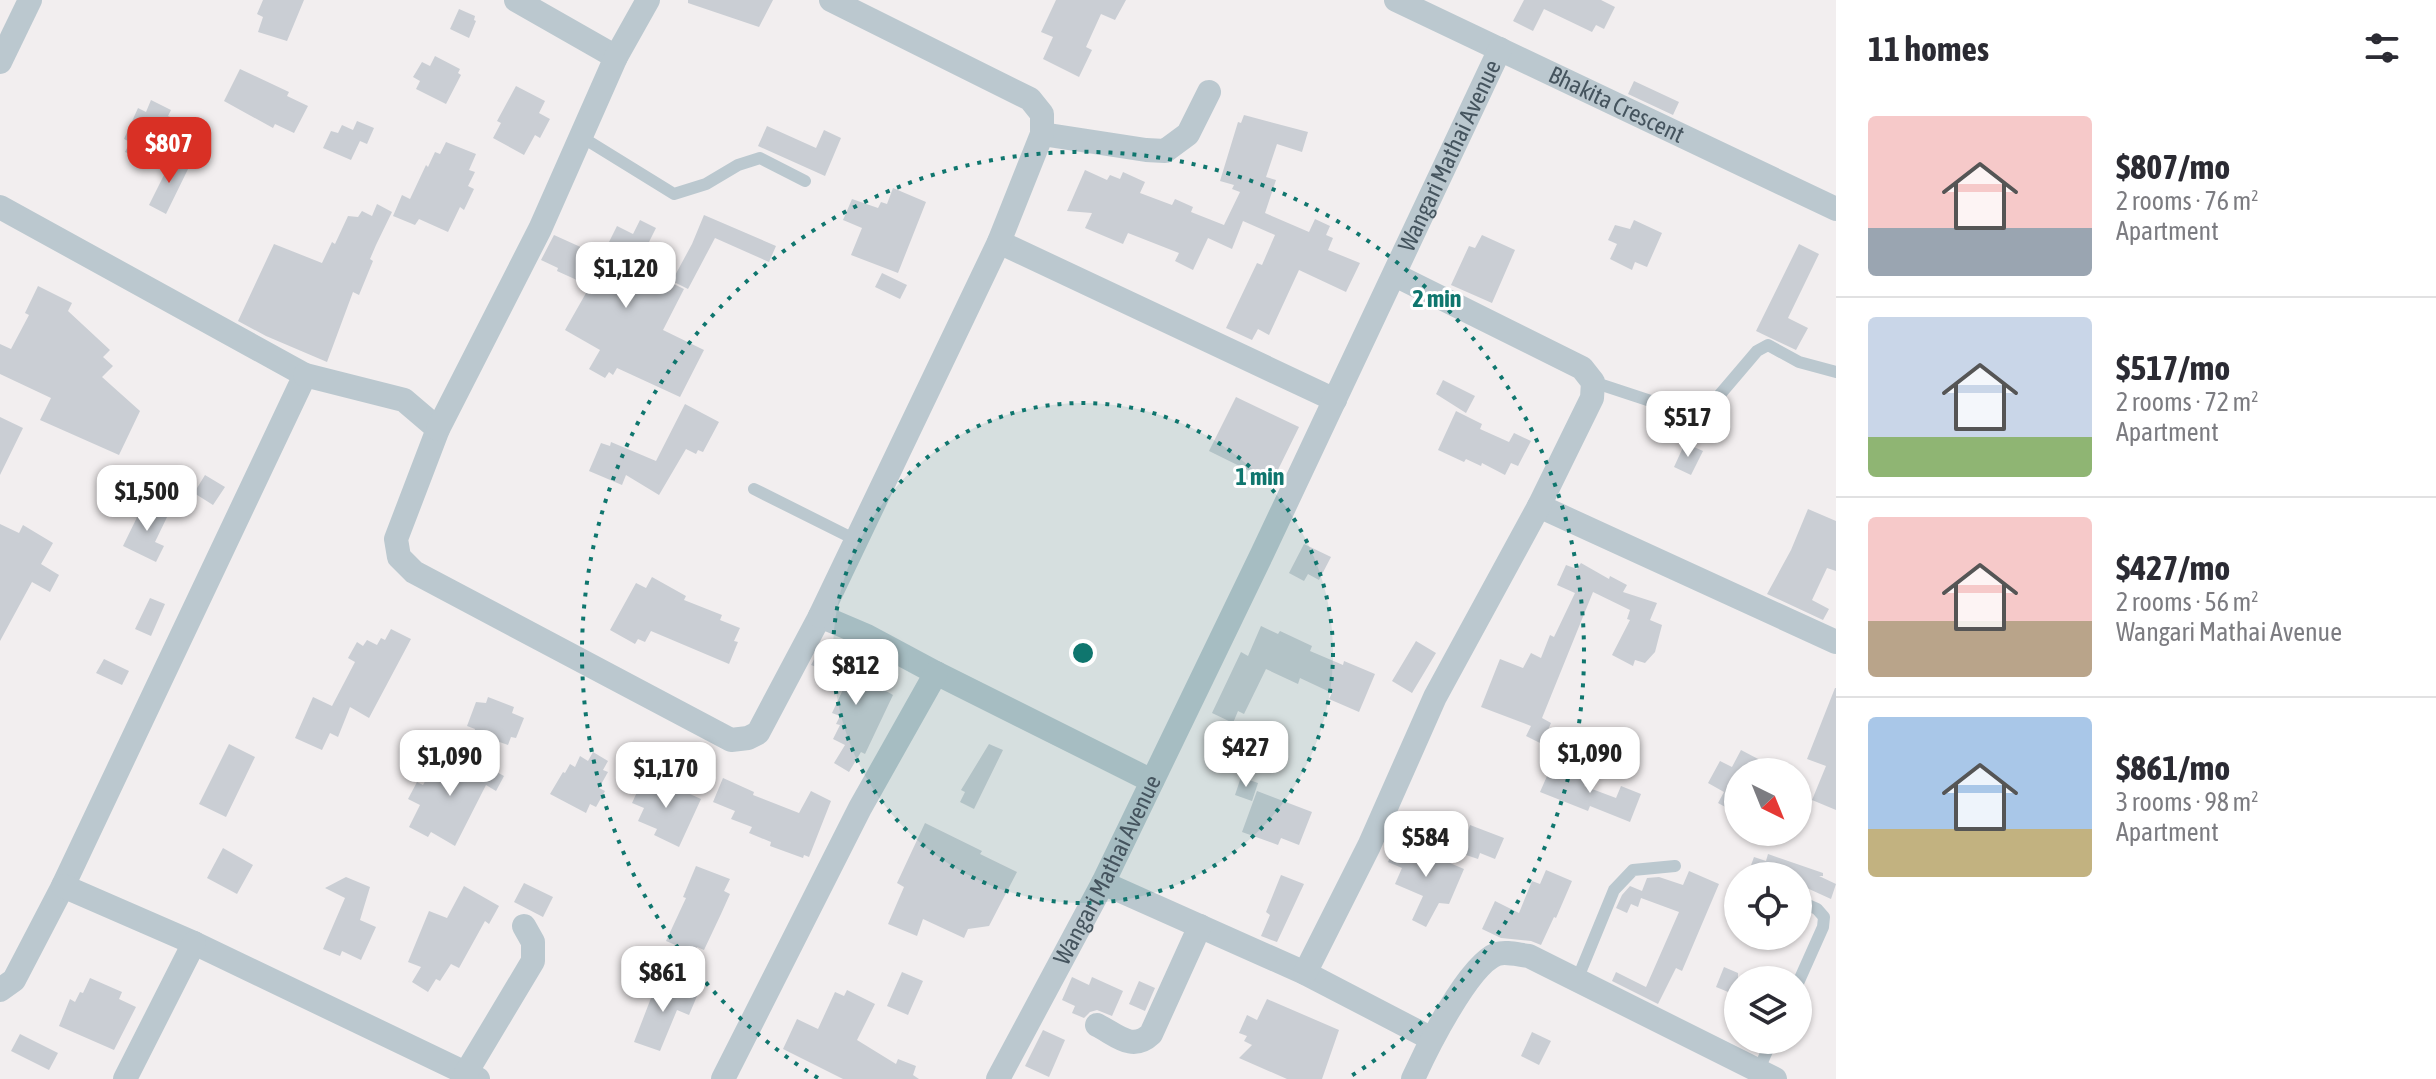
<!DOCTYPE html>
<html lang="en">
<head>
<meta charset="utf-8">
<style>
  :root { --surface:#fff; --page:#f2f2f3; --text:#2b2b33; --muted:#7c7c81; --line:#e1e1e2; --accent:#d93025 }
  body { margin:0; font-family:"Asap Condensed",sans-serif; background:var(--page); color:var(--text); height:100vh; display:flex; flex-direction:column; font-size:30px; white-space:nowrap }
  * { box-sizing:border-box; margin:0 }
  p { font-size:26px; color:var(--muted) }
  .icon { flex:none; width:44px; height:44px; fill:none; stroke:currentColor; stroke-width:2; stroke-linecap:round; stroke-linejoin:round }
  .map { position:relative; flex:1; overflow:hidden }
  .details { display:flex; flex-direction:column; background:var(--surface); width:600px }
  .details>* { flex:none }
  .needle { width:52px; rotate:137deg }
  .tools { position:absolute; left:1724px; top:758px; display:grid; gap:16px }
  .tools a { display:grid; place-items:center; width:88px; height:88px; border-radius:50%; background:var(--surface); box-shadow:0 2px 6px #0004; font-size:40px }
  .price { position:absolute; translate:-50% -68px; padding:0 18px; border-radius:16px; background:#fff; color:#222; font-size:26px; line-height:52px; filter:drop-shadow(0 2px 4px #0008) }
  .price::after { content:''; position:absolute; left:50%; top:48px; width:24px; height:18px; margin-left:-12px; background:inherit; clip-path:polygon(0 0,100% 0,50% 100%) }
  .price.selected { background:var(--accent); color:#fff }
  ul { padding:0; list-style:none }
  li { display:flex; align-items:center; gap:24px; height:200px; padding:0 32px }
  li+li { border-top:2px solid var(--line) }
  li span { display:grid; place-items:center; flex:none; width:224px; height:160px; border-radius:8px; color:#555 }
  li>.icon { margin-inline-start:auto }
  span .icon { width:96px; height:96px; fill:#fffc; stroke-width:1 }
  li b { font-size:34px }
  h2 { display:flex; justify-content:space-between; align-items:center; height:96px; padding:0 32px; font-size:34px }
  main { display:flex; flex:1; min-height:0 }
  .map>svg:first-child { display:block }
</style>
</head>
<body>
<main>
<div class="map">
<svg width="1836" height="1079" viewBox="0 0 1836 1079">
  <rect width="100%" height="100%" fill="#f2eeef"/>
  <path fill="#caced4" d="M 263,0 L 304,0 L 287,41 L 258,32 L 263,17 L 257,14 Z
    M 688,0 L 773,0 L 759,27 L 688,3 Z
    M 1056,0 L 1126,0 L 1115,20 L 1101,14 L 1086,47 L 1092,50 L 1079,77 L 1043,59 L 1053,37 L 1041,32 Z
    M 1524,0 L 1601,0 L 1615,7 L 1604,29 L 1596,25 L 1592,32 L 1544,9 L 1533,31 L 1513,21 Z
    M 459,9 L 475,16 L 474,20 L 476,21 L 469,38 L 450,29 Z
    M 435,56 L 460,69 L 458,73 L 461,75 L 446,104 L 416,89 L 420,81 L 413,77 L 422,62 L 430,66 Z
    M 240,69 L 289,92 L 287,96 L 308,106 L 294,133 L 275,124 L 273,128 L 224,101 Z
    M 1634,81 L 1679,102 L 1673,115 L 1628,94 Z
    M 516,86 L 545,101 L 539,113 L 550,119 L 540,138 L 535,135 L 524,155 L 493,138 L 501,123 L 497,121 Z
    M 151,100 L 171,110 L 168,116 L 175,119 L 173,125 L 176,126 L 158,166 L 125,152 L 130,142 L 124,139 L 138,108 L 146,112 Z
    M 1244,115 L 1308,132 L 1302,152 L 1277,144 L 1266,177 L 1276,180 L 1265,213 L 1309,232 L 1315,219 L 1330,226 L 1326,235 L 1333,238 L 1328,250 L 1360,263 L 1346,292 L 1299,270 L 1269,335 L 1258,329 L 1252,340 L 1226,328 L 1257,263 L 1262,265 L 1275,235 L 1243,221 L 1232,249 L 1208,238 L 1193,270 L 1175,261 L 1179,253 L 1128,233 L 1123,244 L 1085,228 L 1092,213 L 1067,211 L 1085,170 L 1107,180 L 1110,175 L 1120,179 L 1123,172 L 1145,182 L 1140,193 L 1172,205 L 1175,199 L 1193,207 L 1191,212 L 1224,225 L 1240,192 L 1232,189 L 1234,185 L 1220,181 L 1238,122 L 1241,123 Z
    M 357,121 L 374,128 L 367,144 L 360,141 L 351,160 L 323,148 L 331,131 L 338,133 L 342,125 L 353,130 Z
    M 767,126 L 816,148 L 824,130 L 841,138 L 825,176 L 758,146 Z
    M 446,142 L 476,154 L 469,170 L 475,172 L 468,186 L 474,189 L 464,210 L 460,207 L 448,232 L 419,219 L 415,225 L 393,216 L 402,195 L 410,199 L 426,165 L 428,167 L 435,152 L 440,154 Z
    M 173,157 L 190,165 L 166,214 L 149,205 Z
    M 893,188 L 926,202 L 898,273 L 851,255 L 862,228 L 843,220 L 852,199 L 878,208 L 881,202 L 887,204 Z
    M 377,204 L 392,212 L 376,245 L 370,259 L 373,261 L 359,295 L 353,292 L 327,362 L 266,336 L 238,321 L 274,244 L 322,263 L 332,242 L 335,244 L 348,216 L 358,217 L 362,211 L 372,216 Z
    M 704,215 L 776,246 L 769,262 L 715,238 L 688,289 L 672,281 L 692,244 Z
    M 640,220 L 656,228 L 637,266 L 684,289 L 663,330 L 704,350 L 680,397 L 617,368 L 613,375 L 609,372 L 605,378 L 589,369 L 600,350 L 565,330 L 590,286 L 557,271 L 558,268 L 541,260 L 554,235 L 596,254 L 599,247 L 605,250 L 617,226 L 633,234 Z
    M 1634,220 L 1662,233 L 1647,267 L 1635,262 L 1632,270 L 1610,259 L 1617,244 L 1608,240 L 1615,225 L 1630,229 Z
    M 1482,235 L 1515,250 L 1492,303 L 1451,285 L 1469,246 L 1475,248 Z
    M 1799,244 L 1819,254 L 1788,318 L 1808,328 L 1796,350 L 1756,331 Z
    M 882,273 L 907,285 L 900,299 L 875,287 Z
    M 38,286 L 72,303 L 68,311 L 110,350 L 103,357 L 113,366 L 102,377 L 140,411 L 119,455 L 40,420 L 51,398 L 0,374 L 0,344 L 11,349 L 29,315 L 25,313 Z
    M 1443,380 L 1475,396 L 1466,413 L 1436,394 Z
    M 1236,397 L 1299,427 L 1272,482 L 1209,451 Z
    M 685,404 L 719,422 L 703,452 L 698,450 L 696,454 L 686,449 L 659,495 L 626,475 L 622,485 L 589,471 L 601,443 L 610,446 L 611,442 L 656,461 Z
    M 1456,411 L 1482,424 L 1480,429 L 1509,442 L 1514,433 L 1531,441 L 1518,466 L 1511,463 L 1505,475 L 1482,463 L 1481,466 L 1466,459 L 1464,462 L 1438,450 Z
    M 0,417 L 23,428 L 0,475 Z
    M 1685,443 L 1703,451 L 1691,475 L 1674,467 Z
    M 116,466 L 131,473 L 122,492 L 107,485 Z
    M 205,475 L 225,487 L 213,505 L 194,493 Z
    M 144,503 L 168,515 L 155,542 L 164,546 L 156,562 L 123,546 Z
    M 1808,509 L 1836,521 L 1836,571 L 1827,568 L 1812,600 L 1829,609 L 1823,620 L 1767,594 L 1791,550 Z
    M 0,524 L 19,533 L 23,525 L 53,543 L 41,564 L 59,575 L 50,592 L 32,582 L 0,641 Z
    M 1304,544 L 1331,557 L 1319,580 L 1308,574 L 1304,581 L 1289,573 Z
    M 1581,563 L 1609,579 L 1610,576 L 1627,585 L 1623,592 L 1657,603 L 1650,620 L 1662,625 L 1655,652 L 1645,663 L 1635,660 L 1633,666 L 1612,655 L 1630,620 L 1627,619 L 1630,610 L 1593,592 L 1542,718 L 1551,723 L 1542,744 L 1526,736 L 1531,726 L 1481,707 L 1500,659 L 1523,668 L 1531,653 L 1541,658 L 1550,635 L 1554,637 L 1575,593 L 1557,585 L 1566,565 L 1577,569 Z
    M 652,577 L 686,596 L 684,600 L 722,615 L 720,620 L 740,628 L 734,641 L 738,642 L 729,664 L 651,631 L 645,642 L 638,639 L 635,644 L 610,630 L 636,583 L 646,588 Z
    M 150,598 L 165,604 L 151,636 L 135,629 Z
    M 1261,626 L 1278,634 L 1280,631 L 1312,646 L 1310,651 L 1343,665 L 1344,661 L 1375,674 L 1359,712 L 1329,699 L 1332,693 L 1300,678 L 1298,684 L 1266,669 L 1244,714 L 1238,711 L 1233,723 L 1212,713 L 1241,652 L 1248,656 Z
    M 391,629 L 411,639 L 369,718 L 350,707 L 338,737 L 330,733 L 322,750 L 295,738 L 313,697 L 332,706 L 355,662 L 348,658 L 357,642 L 363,646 L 367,640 L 377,645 L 381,638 L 385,640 Z
    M 1416,641 L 1436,653 L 1412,693 L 1392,681 Z
    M 825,651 L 890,682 L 886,691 L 893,695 L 865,754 L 861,752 L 849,772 L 834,763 L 845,745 L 833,739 L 840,725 L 836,724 L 840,716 L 832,713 L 848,679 L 811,665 L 817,654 Z
    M 104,659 L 129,671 L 122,685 L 96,673 Z
    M 1835,688 L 1836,688 L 1836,810 L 1812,800 L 1826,766 L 1807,759 Z
    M 488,697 L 514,707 L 512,713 L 524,718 L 516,738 L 511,737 L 508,745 L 474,733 L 475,729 L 467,726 L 476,702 L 486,703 Z
    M 229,744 L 255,757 L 226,817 L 199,804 Z
    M 989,744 L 1003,750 L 974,809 L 960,802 L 965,792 L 961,790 Z
    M 1741,750 L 1783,772 L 1738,772 L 1738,814 L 1718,803 L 1724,792 L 1708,783 L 1720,761 L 1732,767 Z
    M 593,752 L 608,761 L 603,770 L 608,772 L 599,788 L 605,791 L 596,807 L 590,804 L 586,813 L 550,794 L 563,772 L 565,773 L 570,764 L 575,767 L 580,756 L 588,761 Z
    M 439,756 L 468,773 L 474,760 L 504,776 L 496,791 L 486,785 L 455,846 L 431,832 L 428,837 L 409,827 L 420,805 L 408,799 L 417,782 L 423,785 Z
    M 1551,767 L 1586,781 L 1584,786 L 1616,798 L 1621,786 L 1641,794 L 1630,822 L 1590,806 L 1588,811 L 1540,792 Z
    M 1241,777 L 1258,783 L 1252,801 L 1235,795 Z
    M 723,778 L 754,792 L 753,795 L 799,813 L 811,791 L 831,801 L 809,857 L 804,855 L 803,858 L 770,846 L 771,842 L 749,833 L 752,827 L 731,819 L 735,811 L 713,802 Z
    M 643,779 L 657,785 L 659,780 L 701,799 L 679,847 L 654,835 L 657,829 L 638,821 L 644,808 L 632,803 Z
    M 1257,791 L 1312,812 L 1299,845 L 1281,838 L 1278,845 L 1242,832 Z
    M 925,823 L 982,851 L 980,854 L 1017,872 L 989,926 L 968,929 L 964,938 L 923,919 L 917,936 L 888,924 L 904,887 L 897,883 Z
    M 1470,825 L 1504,838 L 1495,859 L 1480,853 L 1478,859 L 1460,853 Z
    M 1398,841 L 1464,869 L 1449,904 L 1439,903 L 1426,927 L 1412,920 L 1423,896 L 1395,884 L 1402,868 L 1388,862 Z
    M 223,848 L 253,865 L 237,894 L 207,878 Z
    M 1768,854 L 1823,873 L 1823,876 L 1819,876 L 1836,884 L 1831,899 L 1798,884 L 1798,876 L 1747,876 L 1754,857 L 1766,861 Z
    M 696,866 L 730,879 L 724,891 L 730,894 L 721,914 L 704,950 L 697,947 L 694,953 L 666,941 L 686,898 L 683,897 Z
    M 1546,870 L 1572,881 L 1556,918 L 1554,917 L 1541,945 L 1531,941 L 1501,938 L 1482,929 L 1495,901 L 1519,913 L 1532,881 L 1540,884 Z
    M 1689,871 L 1719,884 L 1682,971 L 1676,968 L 1658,1004 L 1612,981 L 1616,972 L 1646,987 L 1679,912 L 1641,898 L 1638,907 L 1631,904 L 1627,913 L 1616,908 L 1622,895 L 1630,886 L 1642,891 L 1647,878 L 1659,877 L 1683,885 Z
    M 1281,875 L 1304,884 L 1277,942 L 1261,936 L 1270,915 L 1266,912 Z
    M 346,877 L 370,887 L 360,920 L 376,927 L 361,960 L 342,951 L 340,956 L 323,949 L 345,898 L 325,888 Z
    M 524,883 L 553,897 L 543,917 L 514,902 Z
    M 464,886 L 499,906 L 489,924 L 485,921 L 459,968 L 451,964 L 440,981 L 436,979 L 428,992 L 412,982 L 421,967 L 408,962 L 429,911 L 447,918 Z
    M 1724,967 L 1738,973 L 1738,996 L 1716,987 Z
    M 902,972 L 923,981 L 908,1015 L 887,1006 Z
    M 1072,977 L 1089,985 L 1092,977 L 1123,991 L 1112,1016 L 1097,1010 L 1090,1012 L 1084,1018 L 1072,1013 L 1075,1006 L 1062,1000 Z
    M 90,978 L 122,992 L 119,999 L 136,1007 L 114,1050 L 59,1026 L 70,999 L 75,1002 L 80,992 L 83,993 Z
    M 658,980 L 697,996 L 689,1015 L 677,1010 L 660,1051 L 634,1042 Z
    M 1139,981 L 1155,988 L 1145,1011 L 1129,1004 Z
    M 847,990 L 875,1004 L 857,1040 L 896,1064 L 898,1059 L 916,1066 L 913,1075 L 919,1079 L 843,1079 L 783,1049 L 797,1019 L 818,1029 L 835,992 L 844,996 Z
    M 1267,999 L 1339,1030 L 1322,1079 L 1287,1079 L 1239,1058 L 1252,1045 L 1244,1041 L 1247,1036 L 1239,1033 L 1247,1015 L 1257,1020 Z
    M 1043,1030 L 1065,1040 L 1049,1077 L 1025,1066 Z
    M 1532,1032 L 1551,1041 L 1539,1065 L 1521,1056 Z
    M 20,1034 L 58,1053 L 49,1070 L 11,1051 Z"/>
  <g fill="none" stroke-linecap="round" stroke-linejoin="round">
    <path stroke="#bbc8cf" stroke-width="12" d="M 580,136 L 674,194 L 706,184 L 738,165 L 760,158 L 805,181
      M 1593,382 L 1684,412 L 1703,407 L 1717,398 L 1757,351 L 1768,345 L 1799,362 L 1836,372
      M 754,489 L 856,540
      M 1577,980 L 1614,890 L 1633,870 L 1675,866
      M 1798,983 L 1823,927 L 1824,917 L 1817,909 L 1801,902
      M 1758,1071 L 1772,1040"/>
    <g stroke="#bbc8cf" stroke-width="24">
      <path d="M 516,0 L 616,57"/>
      <path id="s1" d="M 1396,0 L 1836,209"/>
      <path d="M 0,62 L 30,0"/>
      <path d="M 1042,134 L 1146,150 L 1165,151 L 1188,134 L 1209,92"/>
      <path d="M 0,207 L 305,375 L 63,886 L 14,980 L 0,990"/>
      <path d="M 999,242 L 1335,400"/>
      <path d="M 305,375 L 404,400 L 438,429 L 396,539 L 399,557 L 414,572 L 731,740 L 748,738 L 758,733 L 820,616 L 867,636 L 936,673 L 1152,781"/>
      <path d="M 438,429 L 540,229 L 616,57 L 648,0"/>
      <path d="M 1539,506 L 1836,642"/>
      <path d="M 820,616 L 999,242 L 1042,134 L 1042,114 L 1030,99 L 831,0"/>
      <path d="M 1103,883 L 1305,973 L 1432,1039"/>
      <path d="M 63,886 L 194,943 L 478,1079"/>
      <path d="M 1305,973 L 1369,846 L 1435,697 L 1539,506 L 1592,398 L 1593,382 L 1582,368 L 1395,275"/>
      <path d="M 1097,1025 C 1117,1035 1132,1052 1151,1034 L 1200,926"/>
      <path d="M 466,1073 L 533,961 L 533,942 L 524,926"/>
      <path d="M 125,1079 L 194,943"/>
      <path d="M 723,1079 L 860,808 L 936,673"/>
      <path id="s2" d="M 998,1079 L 1103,883 L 1262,554 L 1500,49"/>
      <path d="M 1413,1079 C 1426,1050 1468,965 1497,954 C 1506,951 1519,955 1529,956 L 1775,1079"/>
    </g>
  </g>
  <circle cx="1083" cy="653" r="250" fill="#0f766e" fill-opacity=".12"/>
  <g fill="none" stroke="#0f766e" stroke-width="4" stroke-dasharray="4 8">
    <circle cx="1083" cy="653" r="250"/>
    <path d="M818 1078A501 501 0 1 1 1348 1078"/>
  </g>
  <g text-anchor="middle" stroke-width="6" stroke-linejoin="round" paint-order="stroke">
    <g font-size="24" fill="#45545e" stroke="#fff">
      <text dy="8" stroke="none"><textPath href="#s1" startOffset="244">Bhakita Crescent</textPath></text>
      <text dy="8" stroke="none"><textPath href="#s2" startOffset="1028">Wangari Mathai Avenue</textPath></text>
      <text dy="8" stroke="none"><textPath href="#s2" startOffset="236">Wangari Mathai Avenue</textPath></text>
    </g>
  </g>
  <circle cx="1083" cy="653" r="12" fill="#0f766e" stroke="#fff" stroke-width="4"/>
  <g font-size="24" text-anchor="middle" font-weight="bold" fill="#0f766e" stroke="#fff" stroke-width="6" stroke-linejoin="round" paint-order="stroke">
    <text x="1437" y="307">2 min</text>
    <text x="1260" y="485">1 min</text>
  </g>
</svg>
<div class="tools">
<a><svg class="needle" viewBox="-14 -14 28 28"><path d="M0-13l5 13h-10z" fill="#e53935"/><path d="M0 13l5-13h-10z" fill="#7c7c81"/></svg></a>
<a><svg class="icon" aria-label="locate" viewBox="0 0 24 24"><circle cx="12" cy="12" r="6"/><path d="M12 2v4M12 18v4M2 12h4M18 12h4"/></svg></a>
<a><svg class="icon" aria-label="layers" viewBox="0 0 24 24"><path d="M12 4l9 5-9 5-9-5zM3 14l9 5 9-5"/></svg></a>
</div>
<b class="price selected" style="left:169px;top:185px">$807</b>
<b class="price" style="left:626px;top:310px">$1,120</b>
<b class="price" style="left:1688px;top:459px">$517</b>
<b class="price" style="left:147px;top:533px">$1,500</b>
<b class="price" style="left:856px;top:707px">$812</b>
<b class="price" style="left:1246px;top:789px">$427</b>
<b class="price" style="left:1590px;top:795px">$1,090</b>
<b class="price" style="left:450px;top:798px">$1,090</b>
<b class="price" style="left:666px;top:810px">$1,170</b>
<b class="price" style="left:1426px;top:879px">$584</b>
<b class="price" style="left:663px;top:1014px">$861</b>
</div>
<section class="details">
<h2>11 homes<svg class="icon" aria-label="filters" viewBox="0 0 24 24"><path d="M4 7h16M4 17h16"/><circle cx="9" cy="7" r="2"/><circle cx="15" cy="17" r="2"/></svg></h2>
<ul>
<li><span style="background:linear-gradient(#f6c9c9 70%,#9aa5b1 0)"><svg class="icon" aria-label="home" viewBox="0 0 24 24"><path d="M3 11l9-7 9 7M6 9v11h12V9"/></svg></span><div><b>$807/mo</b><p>2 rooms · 76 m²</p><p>Apartment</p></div></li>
<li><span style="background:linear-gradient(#c9d6e8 75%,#8fb573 0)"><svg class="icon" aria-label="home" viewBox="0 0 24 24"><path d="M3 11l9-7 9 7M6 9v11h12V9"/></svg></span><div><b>$517/mo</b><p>2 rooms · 72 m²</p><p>Apartment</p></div></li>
<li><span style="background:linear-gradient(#f6c9c9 65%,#b9a48a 0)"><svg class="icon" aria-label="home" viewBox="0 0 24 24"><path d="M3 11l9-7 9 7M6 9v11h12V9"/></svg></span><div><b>$427/mo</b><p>2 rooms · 56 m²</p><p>Wangari Mathai Avenue</p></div></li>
<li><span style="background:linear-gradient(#a9c7e8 70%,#c2b280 0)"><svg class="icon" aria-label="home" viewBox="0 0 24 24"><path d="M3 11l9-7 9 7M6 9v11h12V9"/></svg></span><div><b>$861/mo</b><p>3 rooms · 98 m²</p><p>Apartment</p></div></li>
</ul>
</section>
</main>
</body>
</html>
